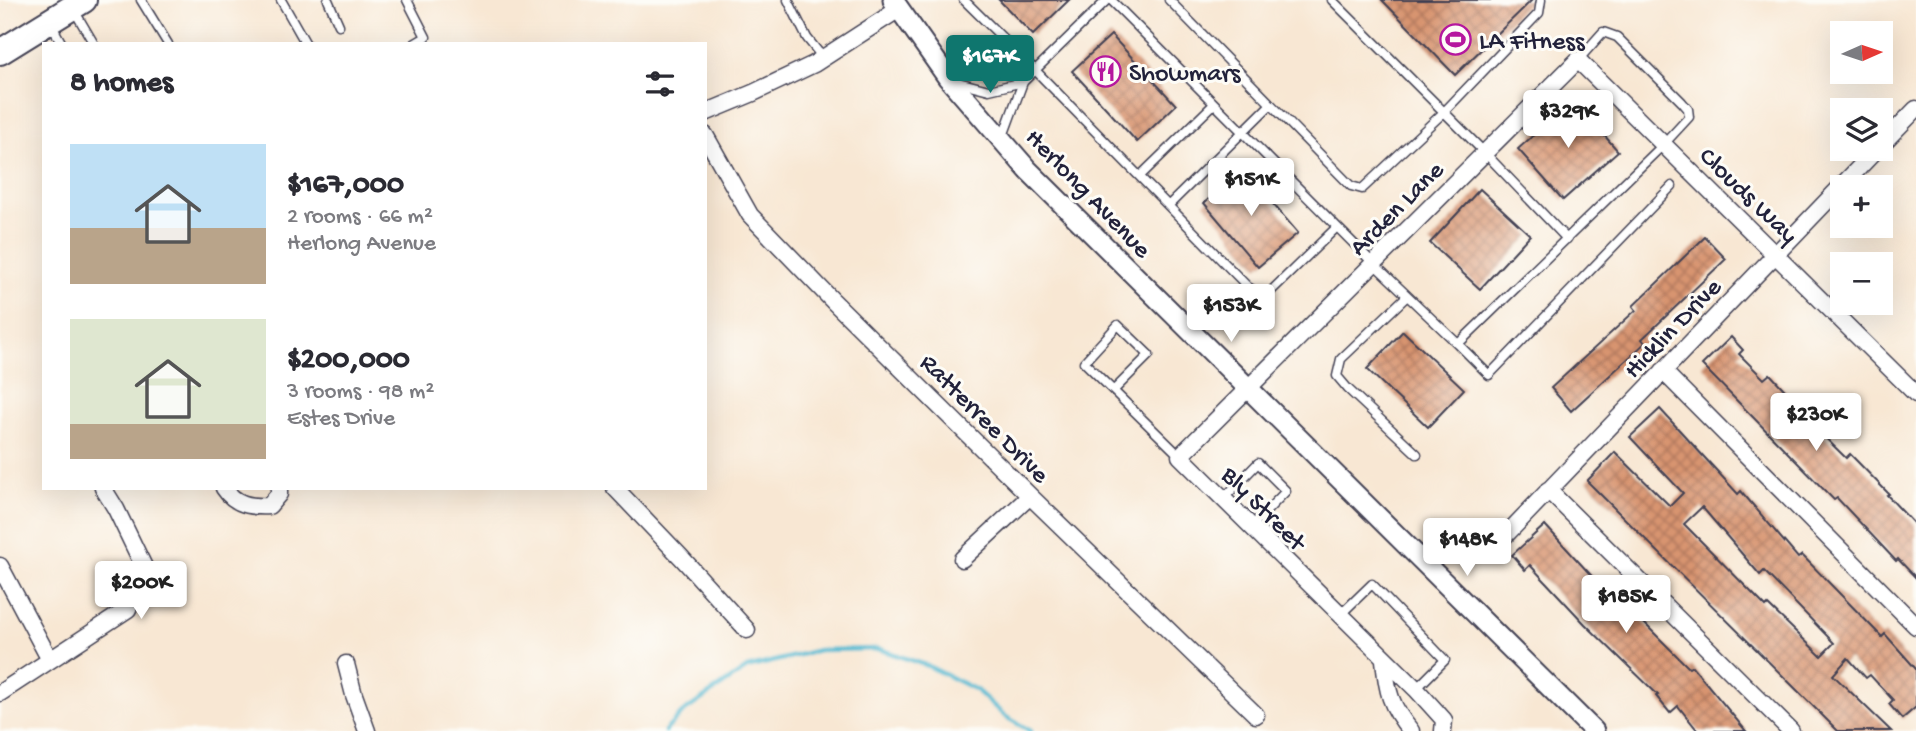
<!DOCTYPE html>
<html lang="en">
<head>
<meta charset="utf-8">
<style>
  :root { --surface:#fff; --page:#f2f2f3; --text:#2b2b33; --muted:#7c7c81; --accent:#0f766e }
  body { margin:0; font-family:"Gochi Hand",sans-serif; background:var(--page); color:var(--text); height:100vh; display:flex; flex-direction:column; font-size:26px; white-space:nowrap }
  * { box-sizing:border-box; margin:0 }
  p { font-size:23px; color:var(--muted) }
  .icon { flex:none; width:38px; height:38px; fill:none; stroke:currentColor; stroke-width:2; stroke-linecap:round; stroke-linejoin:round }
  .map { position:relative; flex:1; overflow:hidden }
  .side { position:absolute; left:42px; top:42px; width:665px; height:448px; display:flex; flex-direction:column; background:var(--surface); border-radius:0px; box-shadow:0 7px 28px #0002 }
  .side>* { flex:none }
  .needle { width:46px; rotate:87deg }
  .buttons { position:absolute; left:1830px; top:21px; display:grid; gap:14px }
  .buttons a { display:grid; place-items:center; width:63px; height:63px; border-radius:0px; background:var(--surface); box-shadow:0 7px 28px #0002; font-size:35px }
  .price { position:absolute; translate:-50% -60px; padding:0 16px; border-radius:7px; background:#fff; color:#222; font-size:23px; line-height:46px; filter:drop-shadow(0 2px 4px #0008) }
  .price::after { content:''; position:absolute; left:50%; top:42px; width:21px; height:16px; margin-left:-10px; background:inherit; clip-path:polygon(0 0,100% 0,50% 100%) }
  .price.active { background:var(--accent); color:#fff }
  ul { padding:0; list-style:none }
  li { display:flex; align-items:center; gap:21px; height:175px; padding:0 28px }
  li span { display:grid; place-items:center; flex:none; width:196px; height:140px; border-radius:0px; color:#555 }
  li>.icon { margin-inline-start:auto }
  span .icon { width:84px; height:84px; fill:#fffc; stroke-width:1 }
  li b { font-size:30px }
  h2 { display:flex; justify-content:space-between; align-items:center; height:84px; padding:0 28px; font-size:30px }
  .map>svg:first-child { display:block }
</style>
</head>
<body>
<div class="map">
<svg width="1916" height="731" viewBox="0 0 1916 731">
  <defs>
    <pattern id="building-cross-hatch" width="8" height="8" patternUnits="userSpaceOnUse" patternTransform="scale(1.75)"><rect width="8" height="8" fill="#d89470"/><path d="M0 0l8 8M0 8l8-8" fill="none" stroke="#af785d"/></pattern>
  </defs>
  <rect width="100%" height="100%" fill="#fdfcf7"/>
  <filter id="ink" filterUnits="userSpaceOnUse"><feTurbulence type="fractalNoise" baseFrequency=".0143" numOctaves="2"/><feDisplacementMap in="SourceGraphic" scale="14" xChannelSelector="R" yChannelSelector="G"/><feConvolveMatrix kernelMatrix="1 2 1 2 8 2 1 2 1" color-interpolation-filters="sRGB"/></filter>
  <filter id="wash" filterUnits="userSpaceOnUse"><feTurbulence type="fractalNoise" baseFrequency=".00686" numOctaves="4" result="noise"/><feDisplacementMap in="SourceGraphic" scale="28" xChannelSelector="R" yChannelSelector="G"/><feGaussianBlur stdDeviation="1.57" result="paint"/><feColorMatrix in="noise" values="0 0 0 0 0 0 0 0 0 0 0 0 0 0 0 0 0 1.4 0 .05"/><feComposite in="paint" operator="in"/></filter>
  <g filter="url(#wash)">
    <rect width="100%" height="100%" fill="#f8e7d3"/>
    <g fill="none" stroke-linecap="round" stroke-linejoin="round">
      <path stroke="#51b8d0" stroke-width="4.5" d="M 665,731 L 682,713 L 747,668 L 819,650 L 879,649 L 928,666 L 976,690 L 1006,717 L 1031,731"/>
    </g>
    <g id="blocks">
      <path fill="url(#building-cross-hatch)" fill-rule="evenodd" d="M 999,0 L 1069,0 L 1033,35 Z
        M 1382,0 L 1532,0 L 1455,75 Z
        M 1111,35 L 1176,105 L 1137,142 L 1072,71 Z
        M 1573,100 L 1618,151 L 1563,200 L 1518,149 Z
        M 1243,169 L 1298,233 L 1258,267 L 1204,203 Z
        M 1480,189 L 1530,235 L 1480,289 L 1430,243 Z
        M 1705,237 L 1726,259 L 1642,339 L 1645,343 L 1571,411 L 1551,388 L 1636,310 L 1633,306 Z
        M 1403,331 L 1464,389 L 1428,427 L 1367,369 Z
        M 1731,337 L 1743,350 L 1739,354 L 1764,379 L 1770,374 L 1806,413 L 1803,416 L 1846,458 L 1850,454 L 1889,494 L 1887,495 L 1916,526 L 1916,578 L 1898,559 L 1896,561 L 1837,498 L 1834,500 L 1702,365 Z
        M 1660,409 L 1738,494 L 1741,491 L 1798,558 L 1802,555 L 1882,637 L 1885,634 L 1916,669 L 1916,707 L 1902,719 L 1889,704 L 1893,700 L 1870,675 L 1866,678 L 1848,658 L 1833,675 L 1891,731 L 1838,731 L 1587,481 L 1615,452 L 1670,506 L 1683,493 L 1630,437 ZM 1702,507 L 1760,575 L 1764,571 L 1834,643 L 1821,656 L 1768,605 L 1766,607 L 1684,524 Z
        M 1545,525 L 1621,608 L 1625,604 L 1689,668 L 1692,666 L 1746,731 L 1698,731 L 1678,706 L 1670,713 L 1656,696 L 1658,695 L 1585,624 L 1530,565 L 1525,570 L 1512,555 Z"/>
    </g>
  </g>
  <g filter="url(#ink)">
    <use href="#blocks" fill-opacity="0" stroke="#424052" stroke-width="2"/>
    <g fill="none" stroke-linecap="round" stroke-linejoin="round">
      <defs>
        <path id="service" d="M 141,0 L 168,44
          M 281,0 L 306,44
          M 328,0 L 339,25
          M 407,0 L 426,37 L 414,44
          M 788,0 L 807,38 L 823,58
          M 964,0 L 1035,70 L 1248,287 L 1258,293 L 1269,293 L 1337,227
          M 1111,0 L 1373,263 L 1458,344 L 1664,144 L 1689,117 L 1688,109 L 1682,102 L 1617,37 L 1603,32 L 1578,60
          M 1169,0 L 1351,186 L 1362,189 L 1444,112 L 1539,13 L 1541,0
          M 1332,0 L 1485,153 L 1567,239
          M 74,10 L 94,44
          M 51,24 L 62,44
          M 958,82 L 989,90 L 1023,82
          M 1002,139 L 1023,82 L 1107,0
          M 1140,176 L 1214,104
          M 1169,205 L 1271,104
          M 1407,296 L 1341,359 L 1337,376 L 1348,389 L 1417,454
          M 1458,344 L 1489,375 L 1672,186
          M 1114,390 L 1149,355 L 1118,325 L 1084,362 L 1180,456
          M 1223,499 L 1258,463 L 1286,491 L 1251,527
          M 1340,615 L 1372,584 L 1445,660 L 1416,689"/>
        <path id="minor" d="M 705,113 L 753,93 L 814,64 L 899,9
          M 705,135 L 750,215 L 833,301 L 1030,496 L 1256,715
          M 1881,145 L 1916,109
          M 1663,371 L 1916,626
          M 224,488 C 235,505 251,507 269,506 L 279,494 L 279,488
          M 615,488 L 681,557 L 747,630
          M 1548,490 L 1791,731
          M 1500,541 L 1877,149
          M 962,559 L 1030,496
          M 0,566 L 50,660
          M 1384,660 C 1387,691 1390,706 1411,731
          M 346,664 L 354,695 L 367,731
          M 0,693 L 128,609 L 144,567 L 116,509 L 103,488
          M 1443,731 L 1444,720 L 1416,689 L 1180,456 L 1578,60 L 1916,394"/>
        <path id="tertiary" d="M 893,0 L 948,78 L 1028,170 L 1594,731"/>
        <path id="primary" d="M 0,52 L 84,0"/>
      </defs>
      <use href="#service" stroke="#424052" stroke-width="11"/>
      <use href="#minor" stroke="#424052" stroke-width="19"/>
      <use href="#tertiary" stroke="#424052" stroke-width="23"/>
      <use href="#primary" stroke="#424052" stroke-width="28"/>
      <use href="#service" stroke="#fff" stroke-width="8"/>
      <use href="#minor" stroke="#fff" stroke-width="16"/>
      <use href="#tertiary" stroke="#fff" stroke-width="19"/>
      <use href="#primary" stroke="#fff" stroke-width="24"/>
    </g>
  </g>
  <defs>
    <symbol id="stadium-ring" viewBox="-11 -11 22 22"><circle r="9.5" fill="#fdfcf7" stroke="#b5179e" stroke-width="1.5"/><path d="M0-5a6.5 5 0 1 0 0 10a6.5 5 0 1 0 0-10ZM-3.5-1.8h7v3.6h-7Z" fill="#b5179e"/></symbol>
    <symbol id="restaurant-ring" viewBox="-11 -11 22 22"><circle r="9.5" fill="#fdfcf7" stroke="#b5179e" stroke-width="1.5"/><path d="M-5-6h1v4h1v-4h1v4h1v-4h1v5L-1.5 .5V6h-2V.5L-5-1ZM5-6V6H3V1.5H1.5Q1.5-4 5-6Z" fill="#b5179e"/></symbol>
  </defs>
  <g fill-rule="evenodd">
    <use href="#stadium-ring" x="1438" y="22" width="35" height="35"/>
    <use href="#restaurant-ring" x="1088" y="54" width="35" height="35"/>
  </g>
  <g text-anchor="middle" stroke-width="6" stroke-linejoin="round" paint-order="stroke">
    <g font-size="26" fill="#22223b" stroke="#fdfcf7" text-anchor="start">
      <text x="1479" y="48">LA Fitness</text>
      <text x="1129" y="80">Showmars</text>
    </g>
    <g font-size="26" fill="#22223b" stroke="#fdfcf7">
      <text transform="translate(1090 192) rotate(46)" y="9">Herlong Avenue</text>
      <text transform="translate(1750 194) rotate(44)" y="9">Clouds Way</text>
      <text transform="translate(1395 207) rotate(-45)" y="9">Arden Lane</text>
      <text transform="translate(1671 327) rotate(-46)" y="9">Hicklin Drive</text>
      <text transform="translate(986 417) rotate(45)" y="9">Ratterree Drive</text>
      <text transform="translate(1265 507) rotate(45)" y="9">Bly Street</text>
    </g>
  </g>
</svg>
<div class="buttons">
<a><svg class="needle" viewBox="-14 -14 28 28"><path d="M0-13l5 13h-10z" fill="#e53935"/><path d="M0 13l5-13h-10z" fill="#7c7c81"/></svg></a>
<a><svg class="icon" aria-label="layers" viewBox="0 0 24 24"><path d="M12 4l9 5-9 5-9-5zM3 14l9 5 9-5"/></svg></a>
<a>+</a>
<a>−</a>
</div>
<b class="price active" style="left:990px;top:95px">$167K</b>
<b class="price" style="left:1568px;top:150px">$329K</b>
<b class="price" style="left:1251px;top:218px">$151K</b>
<b class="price" style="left:1231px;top:344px">$153K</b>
<b class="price" style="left:1816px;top:453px">$230K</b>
<b class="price" style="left:1467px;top:578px">$148K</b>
<b class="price" style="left:141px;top:621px">$200K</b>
<b class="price" style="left:1626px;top:635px">$185K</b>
<section class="side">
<h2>8 homes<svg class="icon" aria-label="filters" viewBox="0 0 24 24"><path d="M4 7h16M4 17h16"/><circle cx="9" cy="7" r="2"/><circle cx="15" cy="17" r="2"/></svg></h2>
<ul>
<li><span style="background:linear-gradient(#bfe0f5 60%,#b9a48a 0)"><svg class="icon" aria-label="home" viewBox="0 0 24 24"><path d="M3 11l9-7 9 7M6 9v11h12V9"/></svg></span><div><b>$167,000</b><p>2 rooms · 66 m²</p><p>Herlong Avenue</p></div></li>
<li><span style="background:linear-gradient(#dfe7d0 75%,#b9a48a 0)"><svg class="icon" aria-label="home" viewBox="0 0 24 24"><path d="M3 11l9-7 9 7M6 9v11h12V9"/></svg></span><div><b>$200,000</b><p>3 rooms · 98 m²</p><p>Estes Drive</p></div></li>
</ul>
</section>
</div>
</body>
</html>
